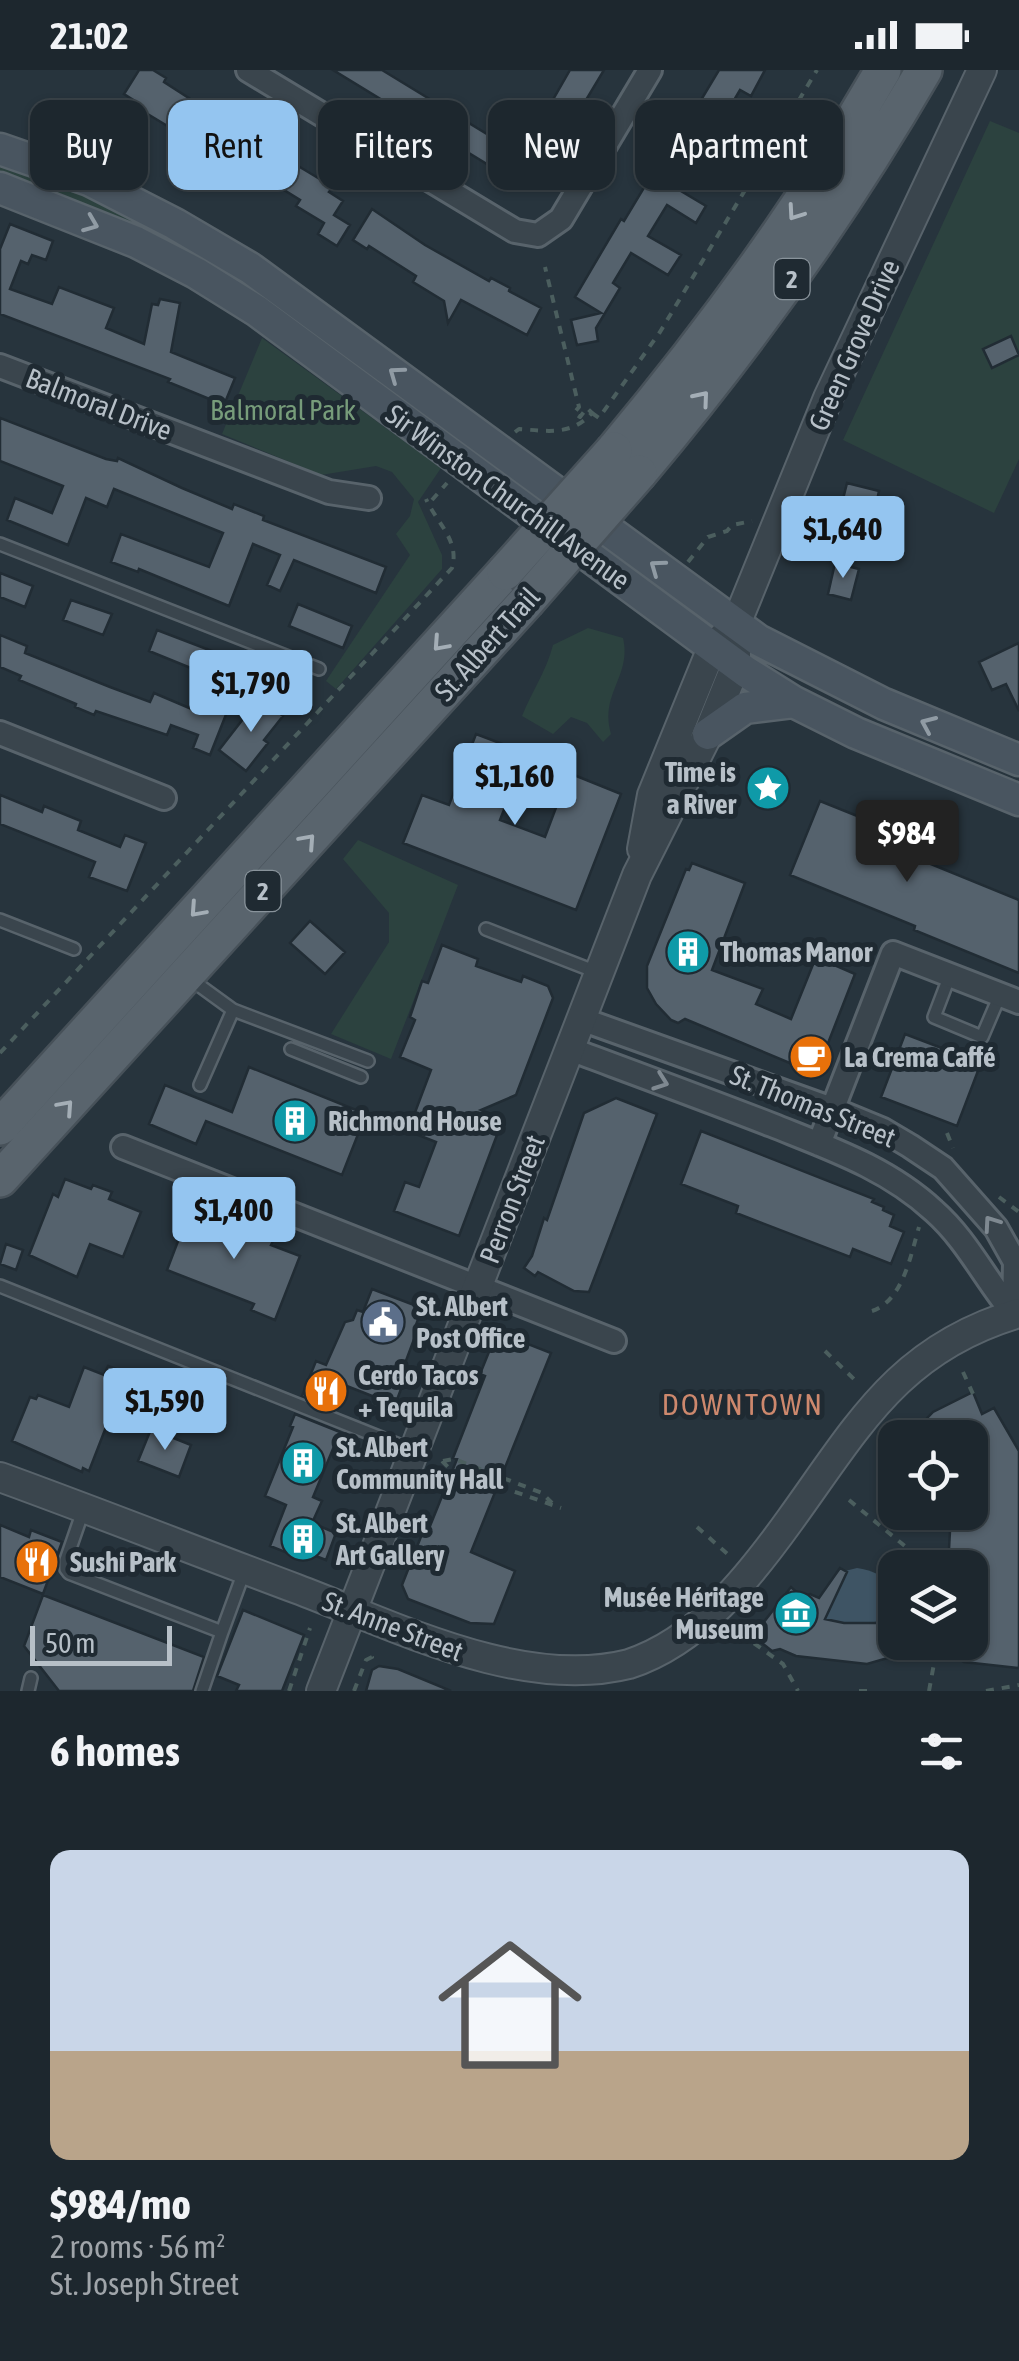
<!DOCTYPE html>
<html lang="en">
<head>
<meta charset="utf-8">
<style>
  :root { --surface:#1d272e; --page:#2a333a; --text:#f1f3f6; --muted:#a0a5aa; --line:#3b444a; --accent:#94c5f0 }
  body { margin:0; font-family:"Asap Condensed",sans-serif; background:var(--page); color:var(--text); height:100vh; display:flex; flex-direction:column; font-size:38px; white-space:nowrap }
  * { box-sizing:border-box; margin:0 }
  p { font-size:32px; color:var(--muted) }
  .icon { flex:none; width:55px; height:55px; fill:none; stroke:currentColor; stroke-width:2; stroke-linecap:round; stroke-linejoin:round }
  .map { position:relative; height:1621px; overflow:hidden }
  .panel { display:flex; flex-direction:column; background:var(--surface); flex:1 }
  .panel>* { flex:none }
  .top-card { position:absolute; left:30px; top:30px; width:960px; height:90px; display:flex; gap:20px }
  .fabs { position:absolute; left:878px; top:1350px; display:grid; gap:20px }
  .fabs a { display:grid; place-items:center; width:110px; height:110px; border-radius:20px; background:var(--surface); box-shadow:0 2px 8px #0004,0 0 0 2px var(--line); font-size:50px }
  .scale { position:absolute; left:30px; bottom:25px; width:142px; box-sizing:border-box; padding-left:10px; border:5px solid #b7c0c8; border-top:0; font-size:28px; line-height:35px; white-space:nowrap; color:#b7c0c8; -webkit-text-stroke:8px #1f2a32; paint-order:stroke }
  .price { position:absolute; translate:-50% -85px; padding:0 22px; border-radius:10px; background:var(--accent); color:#111; font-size:32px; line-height:65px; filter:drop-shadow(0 2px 5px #0008) }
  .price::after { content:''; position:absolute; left:50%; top:60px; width:30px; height:22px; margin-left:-15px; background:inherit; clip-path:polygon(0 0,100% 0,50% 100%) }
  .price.current { background:#222; color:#fff }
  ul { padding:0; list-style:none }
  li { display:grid; align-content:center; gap:20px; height:530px; padding:0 50px }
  li span { display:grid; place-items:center; height:310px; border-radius:20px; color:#555 }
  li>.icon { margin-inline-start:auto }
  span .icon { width:180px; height:180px; fill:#fffc; stroke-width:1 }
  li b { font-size:42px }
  h2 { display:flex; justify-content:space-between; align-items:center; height:120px; padding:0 50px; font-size:42px }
  .pill { padding:0 35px; border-radius:20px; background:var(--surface); box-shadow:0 2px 8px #0004,0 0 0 2px var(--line); font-size:35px; line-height:90px }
  .pill.current { background:var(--accent); color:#111 }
  .status { display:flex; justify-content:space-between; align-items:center; height:70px; padding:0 50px; background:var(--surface); direction:ltr }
  .status svg { height:28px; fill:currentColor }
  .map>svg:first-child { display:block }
</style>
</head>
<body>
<div class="status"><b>21:02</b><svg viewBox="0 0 49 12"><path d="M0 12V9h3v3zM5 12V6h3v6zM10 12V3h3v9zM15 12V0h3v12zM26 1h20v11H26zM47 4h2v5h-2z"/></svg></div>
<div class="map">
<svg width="1019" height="1621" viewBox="0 0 1019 1621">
  <rect width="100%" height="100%" fill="#27343d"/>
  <path fill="#2c423f" d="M 990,51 L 1019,63 L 1019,389 L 994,443 L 843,370 Z
    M 0,92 L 102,132 L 212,186 L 523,412 L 517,420 L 274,241 L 0,106 Z
    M 262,268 L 441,398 L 418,432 L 442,485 L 442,499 L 336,619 L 326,611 L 410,485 L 396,464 L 410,446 L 414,429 L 392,402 L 376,396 L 321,405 L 222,364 Z
    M 588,558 L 623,568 C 632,606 599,624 611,664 L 603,672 L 587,653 L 571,647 L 553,664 L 522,646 C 532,621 546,602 553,575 Z
    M 358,770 L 458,815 L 391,989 L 331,964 L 389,872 L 389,843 L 343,789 Z"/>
  <path fill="#3e5464" d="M 857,1498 C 888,1503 895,1517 895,1546 C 872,1556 849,1554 825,1549 L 841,1502 Z"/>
  <path fill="#55626d" stroke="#212c34" stroke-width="2.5" d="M 139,0 L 153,0 L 166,8 L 164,12 L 212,43 L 206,54 L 244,78 L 249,69 L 265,76 L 333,117 L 329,122 L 343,131 L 334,145 L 350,155 L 337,176 L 318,164 L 324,153 L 296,136 L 300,130 L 250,99 L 246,106 L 199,78 L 197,82 L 182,72 L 184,69 L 174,60 L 136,37 L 138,33 L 124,24 Z
    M 333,0 L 382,0 L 505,75 L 507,72 L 523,82 L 570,0 L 604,0 L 532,120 L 521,113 L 518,118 L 506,111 L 508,107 Z
    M 719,0 L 765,0 L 751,26 L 740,20 L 713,66 L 704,61 L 680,101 L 684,104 L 676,118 L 706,136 L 696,153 L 667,135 L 648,166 L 681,185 L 668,205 L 631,183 L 613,213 L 620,218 L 596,258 L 598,271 L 577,275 L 571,250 L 601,243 L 575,227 L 621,149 L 624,151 L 654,101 L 649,98 L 656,87 L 676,56 L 683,60 Z
    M 372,139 L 425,175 L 489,211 L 491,208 L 510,218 L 509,221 L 541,238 L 527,265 L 461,230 L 448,253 L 444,231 L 413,212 L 416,206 L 369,176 L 367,179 L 353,170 Z
    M 10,154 L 53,171 L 46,190 L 32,185 L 28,194 L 21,191 L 10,219 L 52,234 L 59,217 L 114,238 L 106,258 L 144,274 L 152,234 L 158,235 L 160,229 L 180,233 L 171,282 L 235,308 L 224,335 L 168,312 L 170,309 L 0,244 L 0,179 Z
    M 1011,266 L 1019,285 L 992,298 L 983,279 Z
    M 0,348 L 106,389 L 117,391 L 118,388 L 182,418 L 232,439 L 234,434 L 264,446 L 263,450 L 386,497 L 376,523 L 294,490 L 280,521 L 267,515 L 280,485 L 253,474 L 229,536 L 139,499 L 138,502 L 111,492 L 121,464 L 209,497 L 223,463 L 114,419 L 107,437 L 86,428 L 68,475 L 7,450 L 15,428 L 52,443 L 63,416 L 0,391 Z
    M 847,413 L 879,421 L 874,444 L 884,446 L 880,463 L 837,453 Z
    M 835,493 L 859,499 L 851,530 L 828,524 Z
    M 0,503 L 33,516 L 25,537 L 0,527 Z
    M 71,530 L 112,544 L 103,565 L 63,550 Z
    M 298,534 L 352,556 L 343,578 L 289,556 Z
    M 157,560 L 246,594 L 210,685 L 193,678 L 198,665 L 171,655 L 167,665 L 96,641 L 94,645 L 75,637 L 76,634 L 19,610 L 21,606 L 0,597 L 0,565 L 27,576 L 25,583 L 110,617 L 150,632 L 154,623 L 194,640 L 208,605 L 149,581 Z
    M 1019,573 L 1019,641 L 1006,614 L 992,620 L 979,592 Z
    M 260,627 L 283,646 L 264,670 L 268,673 L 246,701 L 219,680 Z
    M 476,664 L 526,683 L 500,750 L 545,767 L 569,703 L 621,724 L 576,840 L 403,773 L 422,725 L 449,735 Z
    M 0,725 L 42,742 L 44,736 L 81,751 L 78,760 L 120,777 L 125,765 L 146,773 L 127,821 L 89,807 L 95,792 L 0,754 Z
    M 820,731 L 927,774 L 921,790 L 1019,830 L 1019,903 L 914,860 L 915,856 L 790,805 Z
    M 692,793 L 745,813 L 712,900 L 763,919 L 756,934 L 791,949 L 816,887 L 855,904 L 816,1004 L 685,949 L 678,953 L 671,950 L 656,934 L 647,918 L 647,896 L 686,799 L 689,800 Z
    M 310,851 L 345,882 L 325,904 L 290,873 Z
    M 442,875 L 478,889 L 476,896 L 521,912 L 523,906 L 548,916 L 553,928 L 516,1025 L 481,1040 L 503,1049 L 459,1166 L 394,1141 L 405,1112 L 419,1117 L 436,1072 L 408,1061 L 431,1000 L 400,987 L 415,950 L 410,947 L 422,911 L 428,913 Z
    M 905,964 L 981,993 L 957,1056 L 881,1027 Z
    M 249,997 L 366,1044 L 342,1105 L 206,1051 L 196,1074 L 149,1054 L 165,1015 L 232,1042 Z
    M 616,1028 L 657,1044 L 589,1222 L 574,1221 L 538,1202 L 535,1206 L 524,1198 L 532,1186 L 544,1148 L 547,1150 L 584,1043 Z
    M 701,1061 L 874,1129 L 872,1132 L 884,1137 L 883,1140 L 894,1145 L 890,1156 L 904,1162 L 891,1194 L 853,1179 L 850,1187 L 736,1143 L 738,1136 L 681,1114 Z
    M 65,1109 L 91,1119 L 93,1115 L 112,1122 L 109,1129 L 141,1142 L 123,1187 L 90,1174 L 77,1207 L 29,1185 L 53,1124 L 58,1127 Z
    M 191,1137 L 274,1169 L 271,1175 L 300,1186 L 275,1250 L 251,1240 L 254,1234 L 167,1200 Z
    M 6,1174 L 23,1180 L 16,1200 L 0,1194 Z
    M 372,1219 L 422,1238 L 416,1255 L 419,1256 L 404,1296 L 409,1298 L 395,1335 L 339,1313 L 330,1337 L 302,1326 L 316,1291 L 326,1295 L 345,1252 L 353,1250 L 357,1240 L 363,1242 Z
    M 497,1262 L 551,1283 L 471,1482 L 515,1501 L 494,1554 L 470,1553 L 408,1529 L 402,1515 L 422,1464 L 426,1466 L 457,1389 L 453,1388 L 485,1306 L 480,1304 Z
    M 108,1296 L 127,1303 L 89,1401 L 83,1398 L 82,1402 L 12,1371 L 30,1327 L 36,1329 L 38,1325 L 69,1337 L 84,1297 L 104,1305 Z
    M 973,1322 L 982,1344 L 994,1338 L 1019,1381 L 1019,1598 L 964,1592 L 929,1572 L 970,1572 L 970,1498 L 948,1498 L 951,1442 L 970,1442 L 970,1368 L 908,1368 L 933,1342 Z
    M 295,1344 L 340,1362 L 313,1427 L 322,1431 L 312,1453 L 336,1463 L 326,1490 L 303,1481 L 300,1488 L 270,1476 L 286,1435 L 265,1426 L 293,1357 L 290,1356 Z
    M 151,1359 L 191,1375 L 179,1407 L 138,1391 Z
    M 0,1455 L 29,1467 L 31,1460 L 62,1472 L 43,1524 L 0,1507 Z
    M 840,1498 L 847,1502 L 825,1549 L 844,1553 L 879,1553 L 895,1546 L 895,1572 L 926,1572 L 926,1577 L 867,1594 L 796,1586 L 780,1579 L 772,1581 L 753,1566 L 791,1517 L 802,1527 L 810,1524 L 819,1528 Z
    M 43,1525 L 204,1587 L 193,1621 L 59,1621 L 24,1576 Z
    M 243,1540 L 304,1565 L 282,1621 L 236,1621 L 239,1615 L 217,1606 Z
    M 379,1596 L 398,1599 L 451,1621 L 366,1621 L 372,1600 Z"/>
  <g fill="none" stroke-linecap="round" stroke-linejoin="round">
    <defs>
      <path id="service" d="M 0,474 L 319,599
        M 0,850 L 74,879
        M 486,859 L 599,903
        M 950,905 L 934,947 L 982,967 L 1000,925
        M 189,908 L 233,940 L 368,991
        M 291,979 L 361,1007
        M 200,1015 L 233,940
        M 0,1216 L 414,1381
        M 84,1438 L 66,1490 L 66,1499 L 69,1503 L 222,1562 L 245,1499
        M 28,1621 L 31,1608
        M 202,1621 L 222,1562"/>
      <path id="minor" d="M 248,0 L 515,161 L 538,165 L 561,149 L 650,0
        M 0,296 L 329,422 L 369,428
        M 0,663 L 164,728
        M 581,949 L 832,1039 L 883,1060 L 910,1076 L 943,1098 L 996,1158 L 1015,1192 L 1014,1244
        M 570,979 C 637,1004 705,1029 772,1055 C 829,1078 888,1098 934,1141 C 967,1170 986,1211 1014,1244
        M 819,1074 L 893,883 L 1019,932
        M 123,1077 L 614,1271"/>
      <path id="tertiary" d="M 642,779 L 652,725 L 712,578 L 729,561
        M 0,1407 C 99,1443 198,1482 297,1519 C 395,1556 522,1621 629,1594 C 699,1571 749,1507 790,1450 C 858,1356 899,1278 1019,1243
        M 321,1621 L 637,805 L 708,664 L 736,595 L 736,554 L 828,328 L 982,0"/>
      <path id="secondary" d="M 0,79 L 89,110 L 175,154 L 250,198 L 758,570 L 884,634 L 1019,690
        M 0,118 L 136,172 L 196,203 L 257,241 L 746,602 L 794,632 L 856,663 L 1019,730
        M 708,664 L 745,638 L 794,632"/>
      <path id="primary" d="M 614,380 C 714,260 805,136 883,0
        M 639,403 C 747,275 840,145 924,0
        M 0,1057 L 505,502
        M 0,1109 L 526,532"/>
    </defs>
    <use href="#service" stroke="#58636b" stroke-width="16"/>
    <use href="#minor" stroke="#58636b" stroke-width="28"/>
    <use href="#tertiary" stroke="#58636b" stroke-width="32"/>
    <use href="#secondary" stroke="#58636b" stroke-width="35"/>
    <use href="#primary" stroke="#475159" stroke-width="40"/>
    <path stroke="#4b5e5e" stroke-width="4" stroke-dasharray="8 8" stroke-linecap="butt" d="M 592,343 L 599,348 L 660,262 L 817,0
      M 515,362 L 519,359 C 548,361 571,366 592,343 L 587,338 L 580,347 L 574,343 L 579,337 L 545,197
      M 432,430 L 447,413
      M 688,492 L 708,467 L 727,461 L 732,455 L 752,451
      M 0,983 L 452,498 C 460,470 436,452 426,429
      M 947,1063 L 953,1078
      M 999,1127 L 1019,1142
      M 872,1241 C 903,1231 911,1184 919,1157
      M 825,1281 L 856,1311
      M 963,1302 L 974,1326
      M 442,1391 L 450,1399 L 561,1438
      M 443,1391 L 454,1389 L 542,1423 L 552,1433
      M 849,1430 L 923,1491
      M 697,1457 L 731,1487
      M 741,1564 L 783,1594 L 798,1621
      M 289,1621 L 310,1558
      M 354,1621 L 366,1590 L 372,1587 L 370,1583
      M 859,1621 L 871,1621
      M 929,1621 L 937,1577
      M 986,1621 L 1019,1615"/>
    <use href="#service" stroke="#3a454d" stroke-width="11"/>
    <use href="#minor" stroke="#3a454d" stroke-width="22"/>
    <use href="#tertiary" stroke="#3a454d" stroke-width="28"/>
    <use href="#secondary" stroke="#495560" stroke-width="30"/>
    <use href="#primary" stroke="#59646d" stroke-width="35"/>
    <defs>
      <path id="primary-bridge" d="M 505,502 L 614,380
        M 526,532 L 639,403"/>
    </defs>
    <use href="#primary-bridge" stroke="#475159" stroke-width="40" stroke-linecap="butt"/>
    <use href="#primary-bridge" stroke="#59646d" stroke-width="35"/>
  </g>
  <defs><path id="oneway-chevron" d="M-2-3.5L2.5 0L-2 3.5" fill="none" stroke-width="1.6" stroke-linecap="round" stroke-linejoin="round" transform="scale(2.5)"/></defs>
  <g stroke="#a4aeb6">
    <use href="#oneway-chevron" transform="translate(795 143) rotate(125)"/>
    <use href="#oneway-chevron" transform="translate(702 328) rotate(-50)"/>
    <use href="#oneway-chevron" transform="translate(440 574) rotate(132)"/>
    <use href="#oneway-chevron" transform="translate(308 771) rotate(-48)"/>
    <use href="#oneway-chevron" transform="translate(197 840) rotate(132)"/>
    <use href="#oneway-chevron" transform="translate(66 1037) rotate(-48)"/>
  </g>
  <g stroke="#909ba4">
    <use href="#oneway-chevron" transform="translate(91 154) rotate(22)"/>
    <use href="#oneway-chevron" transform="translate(396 304) rotate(-144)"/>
    <use href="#oneway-chevron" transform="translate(657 497) rotate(-144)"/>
    <use href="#oneway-chevron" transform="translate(928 654) rotate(-156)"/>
  </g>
  <g stroke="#7f8991">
    <use href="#oneway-chevron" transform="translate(661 1012) rotate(20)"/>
    <use href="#oneway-chevron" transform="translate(991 1153) rotate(-125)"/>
  </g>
  <defs>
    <symbol id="sight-disc" viewBox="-11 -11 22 22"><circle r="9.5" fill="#0f9aa8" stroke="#1f2a32"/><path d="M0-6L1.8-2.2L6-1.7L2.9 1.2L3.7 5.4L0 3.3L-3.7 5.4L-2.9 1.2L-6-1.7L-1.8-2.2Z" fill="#fff"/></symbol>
    <symbol id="building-disc" viewBox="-11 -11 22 22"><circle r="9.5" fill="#0f9aa8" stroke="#1f2a32"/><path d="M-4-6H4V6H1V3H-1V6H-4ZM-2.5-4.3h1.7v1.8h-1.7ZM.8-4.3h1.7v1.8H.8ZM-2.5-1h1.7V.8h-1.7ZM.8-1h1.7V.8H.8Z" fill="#fff"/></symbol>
    <symbol id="cafe-disc" viewBox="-11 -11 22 22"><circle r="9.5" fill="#e8710a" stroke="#1f2a32"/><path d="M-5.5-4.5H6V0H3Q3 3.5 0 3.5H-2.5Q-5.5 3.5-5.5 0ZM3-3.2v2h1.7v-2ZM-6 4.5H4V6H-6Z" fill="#fff"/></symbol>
    <symbol id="civic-disc" viewBox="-11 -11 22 22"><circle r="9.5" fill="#5c6f8a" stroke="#1f2a32"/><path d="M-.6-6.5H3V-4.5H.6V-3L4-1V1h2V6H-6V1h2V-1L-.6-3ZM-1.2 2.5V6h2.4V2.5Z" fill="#fff"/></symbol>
    <symbol id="restaurant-disc" viewBox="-11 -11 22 22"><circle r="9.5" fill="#e8710a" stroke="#1f2a32"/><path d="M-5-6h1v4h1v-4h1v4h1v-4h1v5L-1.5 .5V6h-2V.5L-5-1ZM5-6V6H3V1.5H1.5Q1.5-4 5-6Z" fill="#fff"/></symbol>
    <symbol id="museum-disc" viewBox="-11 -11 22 22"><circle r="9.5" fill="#0f9aa8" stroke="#1f2a32"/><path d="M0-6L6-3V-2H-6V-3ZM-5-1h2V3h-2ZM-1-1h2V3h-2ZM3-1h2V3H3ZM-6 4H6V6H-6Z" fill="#fff"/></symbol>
  </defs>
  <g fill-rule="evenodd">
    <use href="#sight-disc" x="743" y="693" width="50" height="50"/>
    <use href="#building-disc" x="663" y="857" width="50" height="50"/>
    <use href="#cafe-disc" x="786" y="962" width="50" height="50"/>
    <use href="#building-disc" x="270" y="1026" width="50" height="50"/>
    <use href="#civic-disc" x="358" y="1227" width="50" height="50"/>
    <use href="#restaurant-disc" x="301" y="1296" width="50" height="50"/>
    <use href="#building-disc" x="278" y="1368" width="50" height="50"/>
    <use href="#building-disc" x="278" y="1444" width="50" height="50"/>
    <use href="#restaurant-disc" x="12" y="1467" width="50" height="50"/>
    <use href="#museum-disc" x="771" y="1518" width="50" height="50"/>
  </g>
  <g text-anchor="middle" stroke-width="10" stroke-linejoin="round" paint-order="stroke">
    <g fill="#1f2a32" stroke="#89939b" stroke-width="2.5">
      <rect x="774.5" y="189" width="35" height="40" rx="8"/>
      <rect x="245.5" y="801" width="35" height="40" rx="8"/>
    </g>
    <g font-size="25" font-weight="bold" fill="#b7c0c8">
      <text x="792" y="218">2</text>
      <text x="263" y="830">2</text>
    </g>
    <g font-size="28" fill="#b7c0c8" stroke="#1f2a32">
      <text transform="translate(854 275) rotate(-66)" y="10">Green Grove Drive</text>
      <text transform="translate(99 334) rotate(21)" y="10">Balmoral Drive</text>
      <text transform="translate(508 427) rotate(36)" y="10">Sir Winston Churchill Avenue</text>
      <text transform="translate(487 574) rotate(-48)" y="10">St. Albert Trail</text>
      <text transform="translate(813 1036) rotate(22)" y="10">St. Thomas Street</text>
      <text transform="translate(512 1129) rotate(-69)" y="10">Perron Street</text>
      <text transform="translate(393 1556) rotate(21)" y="10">St. Anne Street</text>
    </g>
    <g font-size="28" fill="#779c7a" stroke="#1f2a32">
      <text x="283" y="350">Balmoral Park</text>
    </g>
    <g font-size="28" font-weight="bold" fill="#b7c0c8" stroke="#1f2a32" text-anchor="start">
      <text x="736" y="712" text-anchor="end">Time is<tspan x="736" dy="32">a River</tspan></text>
      <text x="720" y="892">Thomas Manor</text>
      <text x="844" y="997">La Crema Caffé</text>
      <text x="328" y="1061">Richmond House</text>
      <text x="416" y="1246">St. Albert<tspan x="416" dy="32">Post Office</tspan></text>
      <text x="358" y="1315">Cerdo Tacos<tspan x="358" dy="32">+ Tequila</tspan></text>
      <text x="336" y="1387">St. Albert<tspan x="336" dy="32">Community Hall</tspan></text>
      <text x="336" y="1463">St. Albert<tspan x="336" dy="32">Art Gallery</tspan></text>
      <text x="70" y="1502">Sushi Park</text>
      <text x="764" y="1537" text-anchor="end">Musée Héritage<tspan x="764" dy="32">Museum</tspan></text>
    </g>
    <g font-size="30" letter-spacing="2.5" fill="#cd886d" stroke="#1f2a32">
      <text x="743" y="1345">DOWNTOWN</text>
    </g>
  </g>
</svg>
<div class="fabs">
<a><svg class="icon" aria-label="locate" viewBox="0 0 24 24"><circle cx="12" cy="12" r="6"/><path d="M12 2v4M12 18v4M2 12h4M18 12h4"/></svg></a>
<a><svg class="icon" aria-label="layers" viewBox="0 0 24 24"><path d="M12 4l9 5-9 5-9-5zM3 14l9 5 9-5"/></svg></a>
</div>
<div class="scale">50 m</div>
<b class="price" style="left:843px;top:511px">$1,640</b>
<b class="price" style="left:251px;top:665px">$1,790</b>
<b class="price" style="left:515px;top:758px">$1,160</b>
<b class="price current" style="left:907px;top:815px">$984</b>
<b class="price" style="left:234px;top:1192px">$1,400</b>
<b class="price" style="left:165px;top:1383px">$1,590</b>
<div class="top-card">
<a class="pill">Buy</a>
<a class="pill current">Rent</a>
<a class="pill">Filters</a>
<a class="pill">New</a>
<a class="pill">Apartment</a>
</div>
</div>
<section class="panel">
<h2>6 homes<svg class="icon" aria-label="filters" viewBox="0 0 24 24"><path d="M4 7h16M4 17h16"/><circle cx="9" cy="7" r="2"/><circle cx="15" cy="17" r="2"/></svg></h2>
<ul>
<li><span style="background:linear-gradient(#c9d6e8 65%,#b9a48a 0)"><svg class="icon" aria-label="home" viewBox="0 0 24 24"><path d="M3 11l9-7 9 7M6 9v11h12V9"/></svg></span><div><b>$984/mo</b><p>2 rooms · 56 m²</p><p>St. Joseph Street</p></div></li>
</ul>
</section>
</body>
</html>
